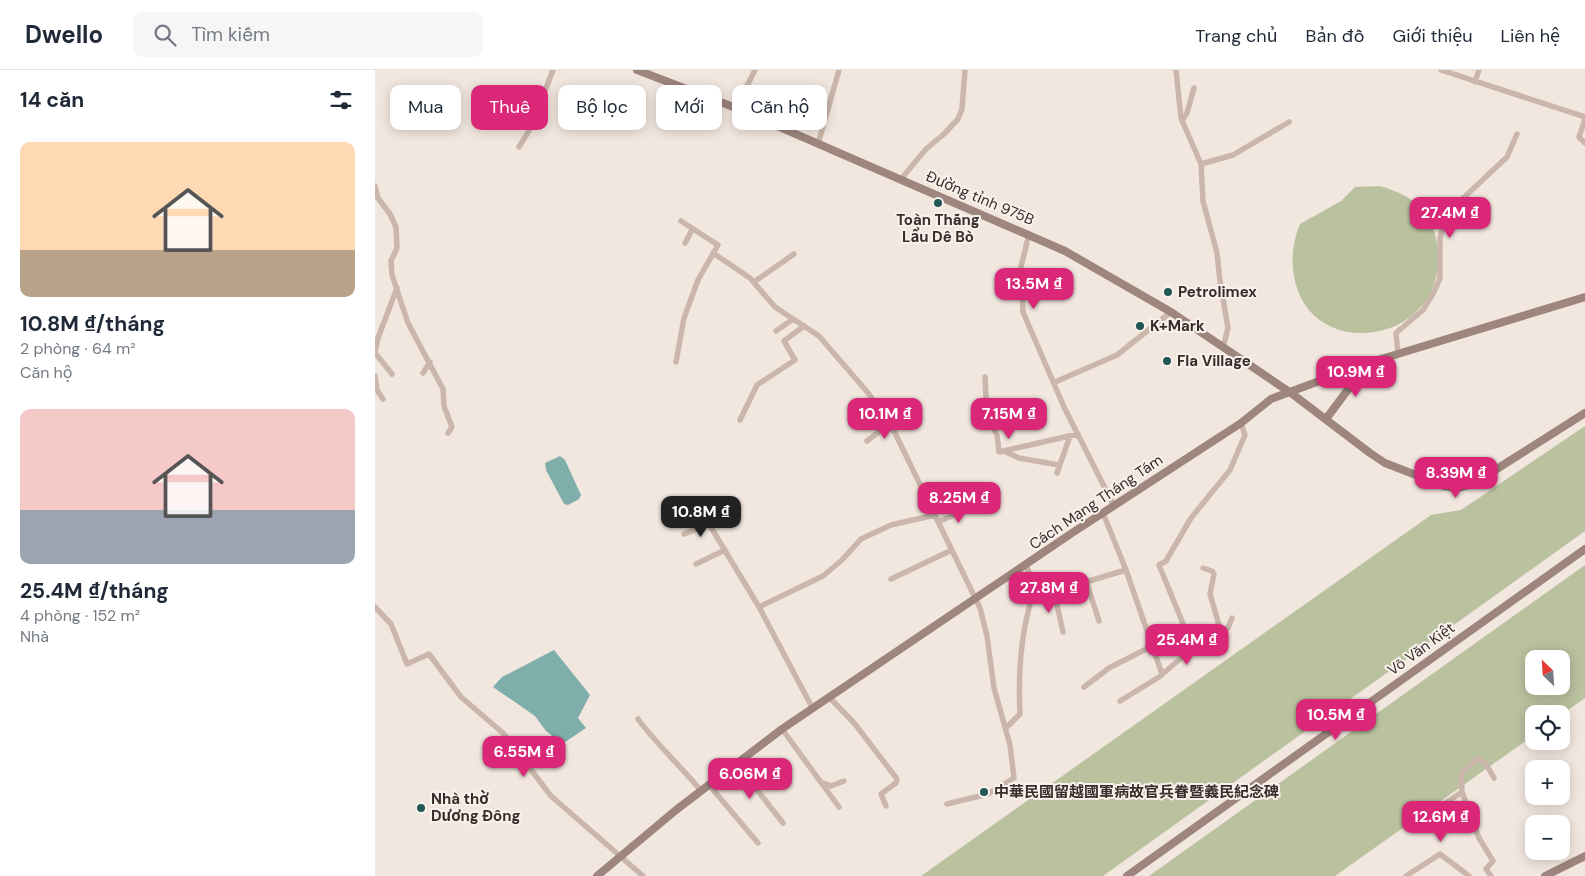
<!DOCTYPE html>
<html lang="vi">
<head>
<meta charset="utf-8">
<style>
  :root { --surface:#fff; --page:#f6f6f7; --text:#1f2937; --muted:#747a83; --line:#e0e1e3; --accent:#db2777 }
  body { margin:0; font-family:"DM Sans","Noto Sans SC",sans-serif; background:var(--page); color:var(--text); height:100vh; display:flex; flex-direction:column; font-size:19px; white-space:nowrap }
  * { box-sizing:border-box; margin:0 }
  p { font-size:16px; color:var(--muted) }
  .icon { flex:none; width:28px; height:28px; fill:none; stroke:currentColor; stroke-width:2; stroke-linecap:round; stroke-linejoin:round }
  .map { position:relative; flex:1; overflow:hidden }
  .drawer { display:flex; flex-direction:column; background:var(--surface); width:375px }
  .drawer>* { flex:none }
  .top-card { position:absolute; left:15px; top:15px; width:475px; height:45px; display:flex; gap:10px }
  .needle { width:32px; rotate:335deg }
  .fabs { position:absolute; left:1150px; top:580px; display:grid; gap:10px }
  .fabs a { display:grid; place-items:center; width:45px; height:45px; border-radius:10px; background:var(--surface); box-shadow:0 2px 12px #0003; font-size:25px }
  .price { position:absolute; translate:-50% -42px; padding:0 11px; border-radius:10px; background:var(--accent); color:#fff; font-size:16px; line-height:32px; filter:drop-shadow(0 1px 2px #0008) }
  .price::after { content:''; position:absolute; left:50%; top:30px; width:15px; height:11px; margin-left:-8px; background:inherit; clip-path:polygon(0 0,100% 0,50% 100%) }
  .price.selected { background:#222; color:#fff }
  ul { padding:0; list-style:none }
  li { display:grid; align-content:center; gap:10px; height:265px; padding:0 20px }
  li span { display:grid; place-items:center; height:155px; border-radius:10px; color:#555 }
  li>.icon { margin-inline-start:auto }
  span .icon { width:90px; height:90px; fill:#fffc; stroke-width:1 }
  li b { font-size:21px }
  h2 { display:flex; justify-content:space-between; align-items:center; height:60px; padding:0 20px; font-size:21px }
  .tag { padding:0 18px; border-radius:10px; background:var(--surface); box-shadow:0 2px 12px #0003; font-size:18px; line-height:45px }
  .tag.selected { background:var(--accent); color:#fff }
  header { display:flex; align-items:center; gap:30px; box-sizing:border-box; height:70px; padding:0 25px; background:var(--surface); border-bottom:1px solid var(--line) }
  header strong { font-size:24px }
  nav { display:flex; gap:28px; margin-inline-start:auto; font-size:18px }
  .search { width:350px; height:45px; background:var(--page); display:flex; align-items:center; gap:12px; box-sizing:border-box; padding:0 18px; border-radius:10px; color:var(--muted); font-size:19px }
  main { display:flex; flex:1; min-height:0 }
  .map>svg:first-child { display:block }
</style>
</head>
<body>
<header>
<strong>Dwello</strong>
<div class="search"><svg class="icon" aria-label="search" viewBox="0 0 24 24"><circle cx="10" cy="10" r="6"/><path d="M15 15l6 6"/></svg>Tìm kiếm</div>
<nav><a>Trang chủ</a><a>Bản đồ</a><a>Giới thiệu</a><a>Liên hệ</a></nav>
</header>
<main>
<section class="drawer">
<h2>14 căn<svg class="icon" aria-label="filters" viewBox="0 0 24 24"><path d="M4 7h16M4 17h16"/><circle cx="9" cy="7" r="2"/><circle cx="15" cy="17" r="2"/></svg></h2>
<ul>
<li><span style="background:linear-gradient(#ffd9b3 70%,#b9a48a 0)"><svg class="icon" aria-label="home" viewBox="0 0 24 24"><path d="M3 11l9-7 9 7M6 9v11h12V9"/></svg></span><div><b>10.8M ₫/tháng</b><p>2 phòng · 64 m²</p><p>Căn hộ</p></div></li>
<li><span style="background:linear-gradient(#f6c9c9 65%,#9aa5b1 0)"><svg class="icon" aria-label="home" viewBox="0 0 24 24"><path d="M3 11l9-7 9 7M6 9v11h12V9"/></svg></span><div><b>25.4M ₫/tháng</b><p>4 phòng · 152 m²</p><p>Nhà</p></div></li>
</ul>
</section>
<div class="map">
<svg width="1210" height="806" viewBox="0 0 1210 806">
  <rect width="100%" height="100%" fill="#f2e7df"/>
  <path fill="#b9c19f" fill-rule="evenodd" d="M 1005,116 C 1036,125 1057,140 1062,174 C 1078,274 934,297 919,206 C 916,187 918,171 925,154 L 966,131 L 980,117 Z
    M 1210,356 L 1210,461 L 728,806 L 546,806 L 1056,445 L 1086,440 Z
    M 1210,495 L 1210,628 L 1186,645 L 1159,644 L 1159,665 L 960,806 L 774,806 ZM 1159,589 L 1186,589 L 1186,616 L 1159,616 Z"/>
  <path fill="#7faeab" d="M 185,386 L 190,390 L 206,425 L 204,429 L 193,435 L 189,434 L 171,400 L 170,393 Z
    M 179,580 L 215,625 L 203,648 L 211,658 L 187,674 L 171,661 L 160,646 L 118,617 L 127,607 Z"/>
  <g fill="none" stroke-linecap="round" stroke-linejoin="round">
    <path stroke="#cab6ab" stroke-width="5.5" d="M 801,0 L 806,48 L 826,94 L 828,131 L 842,183 L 845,211 L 853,258 L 848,278
      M 1066,0 L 1210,47
      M 1100,12 L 1104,0
      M 361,38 L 380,0
      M 1210,49 L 1204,67 L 1210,73
      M 807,51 L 812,43 L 819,18
      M 443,74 L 464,0
      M 144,77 L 155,59 L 178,0
      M 826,94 L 858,85 L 914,52
      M 526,109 L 551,79 L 569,64 L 583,49 L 587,39 L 590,0
      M 0,116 L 3,128 L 15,144 L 21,157 L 22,178 L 16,191 L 17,205 L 33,253 L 68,319 L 69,336 L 77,357 L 73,363
      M 654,164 L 646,197 L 648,242 L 689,337 L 739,436
      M 310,173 L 317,160
      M 338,183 L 375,208 L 400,237 L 444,266 L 494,324 L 520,363 L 605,538 L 612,566 L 619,618 L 635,675 L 639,708 L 613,724 L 572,734
      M 379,212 L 419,184
      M 401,261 L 418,249
      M 0,282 L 3,268 L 22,218
      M 0,283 L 17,304
      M 1023,284 L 1021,263 L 1048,240 L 1059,222 L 1065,208 L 1065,168 L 1070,149 L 1084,132 L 1132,87 L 1142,64
      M 301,292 L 309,248 L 323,210 L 343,175 L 306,151
      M 48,303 L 55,292
      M 0,306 L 2,320 L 8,329
      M 610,307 L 612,347 L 622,365 L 624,382 L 703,364
      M 680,312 L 742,285 L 796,242
      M 365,350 L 382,315 L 420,290 L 409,271 L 429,256
      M 492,371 L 515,353
      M 631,382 L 644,388 L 684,395
      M 682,403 L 695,366
      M 325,439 L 384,537 L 438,639
      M 728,443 L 751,500 L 787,604
      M 563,452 L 597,437
      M 309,464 L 334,454
      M 321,494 L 350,480
      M 651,495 L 657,510 L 657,528 L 751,500
      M 828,498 L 837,501 L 839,504 L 835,524 L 846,562
      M 516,509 L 577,480
      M 712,514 L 724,551
      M 679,522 L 688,562
      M 0,537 L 16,554 L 32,594 L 54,584 L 86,627 L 128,663 L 176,726 L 268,806
      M 384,537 L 448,506 L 467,490 L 486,469 L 516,455 L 560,445
      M 818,578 L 784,495 L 791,491 L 816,448 L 855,400 L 870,365 L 866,353
      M 709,617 L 734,598 L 777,576
      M 455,628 L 480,654 L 522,709 L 521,713 L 506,724 L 511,736
      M 745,631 L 784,607 L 818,578 L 853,558 L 857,548
      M 263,649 C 282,675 306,696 326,721
      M 631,658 L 645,644 C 643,604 645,566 657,528
      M 407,659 L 464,737
      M 361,693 L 408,753
      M 448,713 L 456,716 L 469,711
      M 334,715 L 383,773
      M 1087,722 L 1104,768 L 1118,791 L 1111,799 L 1116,806
      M 1072,732 L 1087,722 L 1086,703 L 1103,688 L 1111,694 L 1119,708
      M 1031,806 L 1065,784 L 1094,806"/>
    <path stroke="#9e857d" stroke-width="8" d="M 262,0 L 361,38 L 690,181 L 796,242 L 916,323 L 995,383 L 1010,393 L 1069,416 L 1081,418 L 1098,414 L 1210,343
      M 951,349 L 992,294
      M 222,806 L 301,740 L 407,659 L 697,463 L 866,353 L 896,329 L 993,293 L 1210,227
      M 752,806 L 1210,479
      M 1170,806 L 1210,786"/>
  </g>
  <g fill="#215856" stroke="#f9f2ec" stroke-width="2">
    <circle cx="563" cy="133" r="5"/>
    <circle cx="793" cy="222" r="5"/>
    <circle cx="765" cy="256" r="5"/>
    <circle cx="792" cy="291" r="5"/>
    <circle cx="609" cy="722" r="5"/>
    <circle cx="46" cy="738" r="5"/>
  </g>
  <g text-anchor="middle" stroke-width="4" stroke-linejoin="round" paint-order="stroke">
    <g font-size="15" fill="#382d2a" stroke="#f9f2ec">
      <text transform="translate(605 128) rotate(23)" y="5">Đường tỉnh 975B</text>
      <text transform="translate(721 432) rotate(-34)" y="5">Cách Mạng Tháng Tám</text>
      <text transform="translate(1046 579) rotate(-36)" y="5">Võ Văn Kiệt</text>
    </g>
    <g font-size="15" font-weight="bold" fill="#382d2a" stroke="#f9f2ec" text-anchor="start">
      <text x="563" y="155" text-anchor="middle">Toàn Thắng<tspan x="563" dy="17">Lẩu Dê Bò</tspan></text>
      <text x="803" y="227">Petrolimex</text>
      <text x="775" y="261">K+Mark</text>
      <text x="802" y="296">Fla Village</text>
      <text x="619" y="727">中華民國留越國軍病故官兵眷暨義民紀念碑</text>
      <text x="56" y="734">Nhà thờ<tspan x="56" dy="17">Dương Đông</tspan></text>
    </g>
  </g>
</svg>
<div class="fabs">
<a><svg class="needle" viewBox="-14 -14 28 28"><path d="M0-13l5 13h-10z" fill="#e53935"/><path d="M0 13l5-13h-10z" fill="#747a83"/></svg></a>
<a><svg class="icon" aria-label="locate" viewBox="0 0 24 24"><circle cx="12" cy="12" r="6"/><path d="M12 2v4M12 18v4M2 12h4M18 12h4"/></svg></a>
<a>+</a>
<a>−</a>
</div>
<b class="price" style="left:1075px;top:169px">27.4M ₫</b>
<b class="price" style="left:659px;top:240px">13.5M ₫</b>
<b class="price" style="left:981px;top:328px">10.9M ₫</b>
<b class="price" style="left:510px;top:370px">10.1M ₫</b>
<b class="price" style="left:634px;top:370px">7.15M ₫</b>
<b class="price" style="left:1081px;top:429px">8.39M ₫</b>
<b class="price" style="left:584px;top:454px">8.25M ₫</b>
<b class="price selected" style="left:326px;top:468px">10.8M ₫</b>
<b class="price" style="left:674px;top:544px">27.8M ₫</b>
<b class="price" style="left:812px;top:596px">25.4M ₫</b>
<b class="price" style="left:961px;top:671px">10.5M ₫</b>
<b class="price" style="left:149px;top:708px">6.55M ₫</b>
<b class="price" style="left:375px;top:730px">6.06M ₫</b>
<b class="price" style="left:1066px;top:773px">12.6M ₫</b>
<div class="top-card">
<a class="tag">Mua</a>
<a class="tag selected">Thuê</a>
<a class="tag">Bộ lọc</a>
<a class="tag">Mới</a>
<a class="tag">Căn hộ</a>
</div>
</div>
</main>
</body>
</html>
